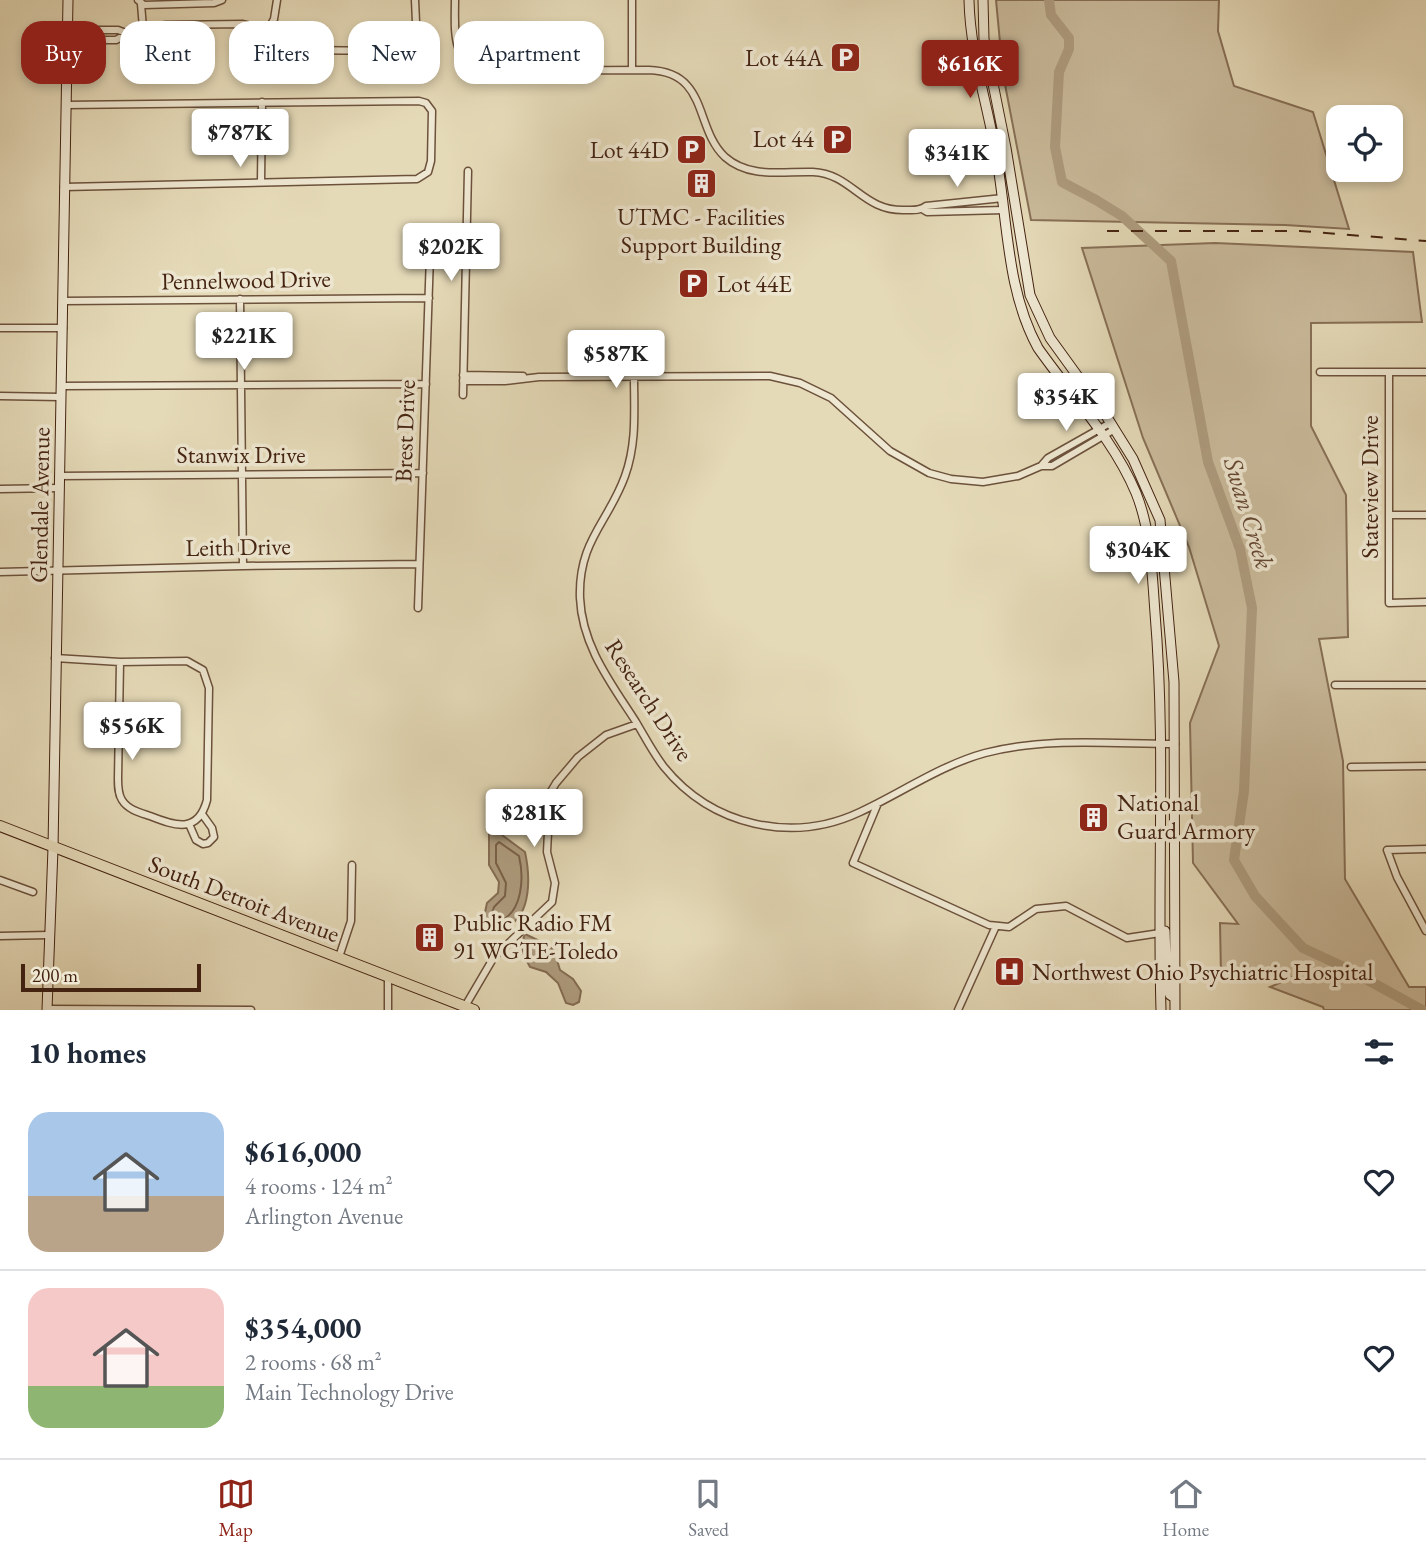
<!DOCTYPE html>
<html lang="en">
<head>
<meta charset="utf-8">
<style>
  :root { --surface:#fff; --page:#f6f6f7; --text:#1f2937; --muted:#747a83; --line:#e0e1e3; --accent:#8f2418 }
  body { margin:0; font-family:"EB Garamond",serif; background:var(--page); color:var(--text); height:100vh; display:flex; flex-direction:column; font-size:26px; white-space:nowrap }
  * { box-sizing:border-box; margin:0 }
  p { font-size:23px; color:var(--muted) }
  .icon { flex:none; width:38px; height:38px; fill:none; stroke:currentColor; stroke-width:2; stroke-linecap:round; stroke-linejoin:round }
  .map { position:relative; height:1010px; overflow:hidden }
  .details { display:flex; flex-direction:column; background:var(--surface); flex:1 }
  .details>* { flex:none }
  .hud { position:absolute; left:21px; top:21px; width:700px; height:63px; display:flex; gap:14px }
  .tools { position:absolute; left:1326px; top:105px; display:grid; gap:14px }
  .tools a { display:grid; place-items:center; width:77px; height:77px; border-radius:14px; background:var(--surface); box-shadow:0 4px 10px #0003; font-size:35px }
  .scale { position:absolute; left:21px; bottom:18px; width:180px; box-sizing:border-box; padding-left:7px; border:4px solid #442311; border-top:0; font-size:19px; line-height:24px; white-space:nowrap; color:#442311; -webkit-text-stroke:5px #eee7d1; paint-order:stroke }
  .price { position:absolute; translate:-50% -60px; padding:0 16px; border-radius:7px; background:#fff; color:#222; font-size:23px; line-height:46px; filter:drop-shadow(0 2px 4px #0008) }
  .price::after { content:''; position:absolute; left:50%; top:42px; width:21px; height:16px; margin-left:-10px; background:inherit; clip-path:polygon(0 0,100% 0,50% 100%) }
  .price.on { background:var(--accent); color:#fff }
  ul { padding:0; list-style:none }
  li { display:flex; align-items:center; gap:21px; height:175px; padding:0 28px }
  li+li { border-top:2px solid var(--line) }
  li span { display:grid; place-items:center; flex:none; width:196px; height:140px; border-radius:21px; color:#555 }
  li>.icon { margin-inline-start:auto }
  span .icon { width:84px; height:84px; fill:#fffc; stroke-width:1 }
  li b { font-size:30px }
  h2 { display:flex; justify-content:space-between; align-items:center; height:84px; padding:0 28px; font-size:30px }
  .tag { padding:0 24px; border-radius:21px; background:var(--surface); box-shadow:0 4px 10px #0003; font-size:24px; line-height:63px }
  .tag.on { background:var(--accent); color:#fff }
  .dock { display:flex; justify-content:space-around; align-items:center; height:98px; border-top:2px solid var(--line); background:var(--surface); font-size:19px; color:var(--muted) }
  .dock a { display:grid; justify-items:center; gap:4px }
  .dock .on { color:var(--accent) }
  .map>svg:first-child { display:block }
</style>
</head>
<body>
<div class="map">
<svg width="1426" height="1010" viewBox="0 0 1426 1010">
  <rect width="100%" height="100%" fill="#e5dab8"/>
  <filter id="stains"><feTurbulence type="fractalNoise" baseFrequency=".00286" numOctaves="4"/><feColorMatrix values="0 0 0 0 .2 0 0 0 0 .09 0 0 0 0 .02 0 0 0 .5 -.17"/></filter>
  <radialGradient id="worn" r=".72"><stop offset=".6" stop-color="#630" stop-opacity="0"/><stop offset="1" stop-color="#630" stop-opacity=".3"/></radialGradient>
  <path fill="#cabb9c" stroke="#876f56" stroke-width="2" d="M 996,0 L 1219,0 L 1218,31 L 1234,86 L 1313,112 L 1349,229 L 1285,225 L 1031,220 L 1003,74 Z
    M 1215,243 L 1413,252 L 1422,322 L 1311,323 L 1311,426 L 1346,495 L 1348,637 L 1319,639 L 1343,761 L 1345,879 L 1409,987 L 1426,987 L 1426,1010 L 1324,1010 L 1323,1007 L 1270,987 L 1293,977 L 1221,975 L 1220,923 L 1238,924 L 1193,863 L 1190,723 L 1219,646 L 1189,547 L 1143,438 L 1082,248 Z"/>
  <path fill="#ae9c7f" stroke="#846c53" stroke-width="2" d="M 494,829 L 525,852 C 530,875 532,914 508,926 C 496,932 491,925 484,917 L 487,903 L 498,893 L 499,882 L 489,865 L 489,832 Z
    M 525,934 L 544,943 L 554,950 L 560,970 L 573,979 L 581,991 L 579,1002 L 573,1005 L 566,1003 L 558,983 L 546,972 L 530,967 C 524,956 519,946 525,934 Z"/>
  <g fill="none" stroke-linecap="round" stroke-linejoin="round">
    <path stroke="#796048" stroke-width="2" d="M 499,842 L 519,856 C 524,877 523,913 499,921 L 492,913 L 494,907 L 505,896 L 506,883 L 496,863 L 496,845 Z"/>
    <path stroke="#ae9c7f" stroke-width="10" d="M 1049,0 L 1051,15 L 1069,38 L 1069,49 L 1059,72 L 1055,147 L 1062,182 L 1096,200 L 1122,216 L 1171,261 L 1208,462 L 1240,549 L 1252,608 L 1244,791 L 1234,860 L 1255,896 L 1303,948 L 1346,968 L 1422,1010"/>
    <defs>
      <path id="street" d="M 138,0 L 144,5 L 214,3 L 222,0
        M 455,0 C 455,29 450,65 487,71 L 649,70 C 709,72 694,128 725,157 C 750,179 783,171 813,172 C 853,174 862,212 906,210 C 913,210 920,211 926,206 L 1003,198
        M 632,0 L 632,70
        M 141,4 L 143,28
        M 67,30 L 118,30 L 126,33
        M 268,30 L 274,19 L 277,0
        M 67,40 L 116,40 L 137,29 L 166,25 L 243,24 L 272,31 L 297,50 L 393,51 L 416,22 L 415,0
        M 261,182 L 262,102
        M 64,187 L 417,179 L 428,172 L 431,161 L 432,111 L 426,103 L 419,101 L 66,105
        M 922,209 L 927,212 L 1004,210
        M 240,299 L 243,566
        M 63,301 L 429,298
        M 0,328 L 63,328
        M 1320,372 L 1426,372
        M 1389,372 L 1389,603 L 1426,602
        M 463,375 L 523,376
        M 634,376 C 634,410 637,443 625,476 C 608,523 578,541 580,598 C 582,646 611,683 636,722 C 645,737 653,753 664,767 C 712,826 792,844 860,812 C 901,793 941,765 985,753 C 1045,737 1112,744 1175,744
        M 463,381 L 505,381 L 539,377 L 770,376 L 800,383 L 831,398 L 890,451 L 929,473 L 951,479 L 983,482 L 1018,476 L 1041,466 L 1052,466 L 1115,429
        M 62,386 L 426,384
        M 463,395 L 468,171
        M 0,396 L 61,397
        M 1041,466 L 1048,458 L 1110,423
        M 59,476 L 423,473
        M 0,489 L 59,488
        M 1389,515 L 1426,515
        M 0,572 L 243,566 L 419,564
        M 418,608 L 430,255
        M 55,658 L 120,662 L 187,661 L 203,670 L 209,688 L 207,800 C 198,834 175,826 150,816 C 141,813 128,810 122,800 C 118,794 118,786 118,779 L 120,662
        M 1335,685 L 1426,685
        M 1351,767 L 1426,766
        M 878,803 L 853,863 L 989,925 L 1009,927 L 1036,909 L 1066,906 L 1127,938 L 1160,933
        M 189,824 L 196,840 L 203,844 L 208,843 L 214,837 L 212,828 L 202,814
        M 1426,849 L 1387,850 L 1397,877 L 1426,931
        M 0,880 L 33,892
        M 0,936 L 49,935
        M 339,957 L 351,921 L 352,865
        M 464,1008 L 494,957 L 552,902 L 555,883 L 547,852 L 550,793 L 556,783 L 578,757 L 606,735 L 637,724
        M 47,1009 L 251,1010
        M 388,1010 L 388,977
        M 958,1010 L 996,926"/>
      <path id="secondary" d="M 969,0 C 970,51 986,99 995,149 C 1008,215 1005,288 1038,348 C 1071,395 1114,440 1136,493 C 1151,530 1152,573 1155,613 C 1166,745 1157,878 1161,1010
        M 983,0 L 984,39 L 1006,148 L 1030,295 L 1050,338 L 1105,414 L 1133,459 L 1160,520 L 1174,682 L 1175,1010
        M 1165,931 L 1167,987 L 1170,995 L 1175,998
        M 47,1010 L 53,848 L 68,0"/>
      <path id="primary" d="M 0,826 L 474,1010"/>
    </defs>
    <use href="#street" stroke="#6c513b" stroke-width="9"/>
    <use href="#secondary" stroke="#442311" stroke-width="11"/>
    <use href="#primary" stroke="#442311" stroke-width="12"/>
    <use href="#street" stroke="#eee7d1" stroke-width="6"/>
    <use href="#secondary" stroke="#eee7d1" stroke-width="9"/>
    <use href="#primary" stroke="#e5dab8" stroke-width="10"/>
    <path stroke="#442311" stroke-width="2" stroke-dasharray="12 12" stroke-linecap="butt" d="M 1107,231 L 1300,231 L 1426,241"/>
  </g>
  <defs>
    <symbol id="parking-square" viewBox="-11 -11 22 22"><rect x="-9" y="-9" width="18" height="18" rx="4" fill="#8f2418" stroke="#eee7d1"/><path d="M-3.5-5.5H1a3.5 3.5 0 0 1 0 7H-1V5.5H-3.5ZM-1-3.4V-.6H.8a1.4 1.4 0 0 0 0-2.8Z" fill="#fff"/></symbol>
    <symbol id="building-square" viewBox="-11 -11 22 22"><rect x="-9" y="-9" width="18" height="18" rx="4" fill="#8f2418" stroke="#eee7d1"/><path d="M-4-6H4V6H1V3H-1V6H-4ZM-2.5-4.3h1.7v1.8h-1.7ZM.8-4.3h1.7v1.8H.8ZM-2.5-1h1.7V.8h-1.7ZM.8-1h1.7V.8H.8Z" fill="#fff"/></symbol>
    <symbol id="hospital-square" viewBox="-11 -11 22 22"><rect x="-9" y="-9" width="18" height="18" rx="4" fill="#8f2418" stroke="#eee7d1"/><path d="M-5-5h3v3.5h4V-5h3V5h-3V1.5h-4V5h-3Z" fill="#fff"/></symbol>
  </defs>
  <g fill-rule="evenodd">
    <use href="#parking-square" x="828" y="40" width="35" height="35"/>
    <use href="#parking-square" x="820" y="122" width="35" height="35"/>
    <use href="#parking-square" x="674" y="132" width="35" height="35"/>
    <use href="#building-square" x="684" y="166" width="35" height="35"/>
    <use href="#parking-square" x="676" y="266" width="35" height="35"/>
    <use href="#building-square" x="1076" y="800" width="35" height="35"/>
    <use href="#building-square" x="412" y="920" width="35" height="35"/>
    <use href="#hospital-square" x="992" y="954" width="35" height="35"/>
  </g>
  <g text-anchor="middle" stroke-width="7" stroke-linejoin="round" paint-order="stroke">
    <g font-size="24" fill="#442311" stroke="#eee7d1" text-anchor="start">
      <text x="823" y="66" text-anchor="end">Lot 44A</text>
      <text x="814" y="147" text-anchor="end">Lot 44</text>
      <text x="669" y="158" text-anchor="end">Lot 44D</text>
      <text x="701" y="225" text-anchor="middle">UTMC - Facilities<tspan x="701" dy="28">Support Building</tspan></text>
      <text x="717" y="292">Lot 44E</text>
      <text x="1117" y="811">National<tspan x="1117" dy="28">Guard Armory</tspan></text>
      <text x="453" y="931">Public Radio FM<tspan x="453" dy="28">91 WGTE-Toledo</tspan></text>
      <text x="1032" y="980">Northwest Ohio Psychiatric Hospital</text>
    </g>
    <g font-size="24" fill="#442311" stroke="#eee7d1">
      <text transform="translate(246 280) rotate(-1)" y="8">Pennelwood Drive</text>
      <text transform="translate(405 431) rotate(-88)" y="8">Brest Drive</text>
      <text x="241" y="463">Stanwix Drive</text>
      <text transform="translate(1370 487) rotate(-90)" y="8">Stateview Drive</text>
      <text transform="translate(40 505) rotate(-89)" y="8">Glendale Avenue</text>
      <text transform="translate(238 547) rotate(-1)" y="8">Leith Drive</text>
      <text transform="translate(649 700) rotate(57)" y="8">Research Drive</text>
      <text transform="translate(244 899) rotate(21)" y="8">South Detroit Avenue</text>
    </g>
    <g font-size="26" font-style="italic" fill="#644732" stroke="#eee7d1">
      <text transform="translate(1249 513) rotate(73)" y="9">Swan Creek</text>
    </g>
  </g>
  <rect width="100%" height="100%" filter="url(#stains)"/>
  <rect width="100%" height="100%" fill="url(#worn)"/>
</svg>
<div class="tools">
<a><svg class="icon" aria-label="locate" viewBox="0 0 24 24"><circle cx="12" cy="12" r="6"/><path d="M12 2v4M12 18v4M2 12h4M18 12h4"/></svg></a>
</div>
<div class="scale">200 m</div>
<b class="price on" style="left:970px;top:100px">$616K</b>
<b class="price" style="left:240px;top:169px">$787K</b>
<b class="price" style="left:957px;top:189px">$341K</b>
<b class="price" style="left:451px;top:283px">$202K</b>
<b class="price" style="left:244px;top:372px">$221K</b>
<b class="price" style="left:616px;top:390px">$587K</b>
<b class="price" style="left:1066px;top:433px">$354K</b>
<b class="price" style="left:1138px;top:586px">$304K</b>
<b class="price" style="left:132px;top:762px">$556K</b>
<b class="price" style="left:534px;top:849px">$281K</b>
<div class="hud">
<a class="tag on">Buy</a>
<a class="tag">Rent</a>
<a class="tag">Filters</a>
<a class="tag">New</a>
<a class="tag">Apartment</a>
</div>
</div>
<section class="details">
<h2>10 homes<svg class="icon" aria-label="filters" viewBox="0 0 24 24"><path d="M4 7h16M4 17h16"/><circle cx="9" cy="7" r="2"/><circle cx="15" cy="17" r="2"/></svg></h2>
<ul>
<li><span style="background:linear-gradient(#a9c7e8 60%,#b9a48a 0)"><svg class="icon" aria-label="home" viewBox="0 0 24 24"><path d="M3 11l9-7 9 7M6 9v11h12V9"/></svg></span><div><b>$616,000</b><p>4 rooms · 124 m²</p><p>Arlington Avenue</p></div><svg class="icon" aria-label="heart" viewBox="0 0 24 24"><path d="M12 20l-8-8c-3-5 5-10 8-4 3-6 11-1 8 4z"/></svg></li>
<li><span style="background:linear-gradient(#f6c9c9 70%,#8fb573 0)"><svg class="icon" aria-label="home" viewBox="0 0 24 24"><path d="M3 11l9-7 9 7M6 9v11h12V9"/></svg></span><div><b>$354,000</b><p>2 rooms · 68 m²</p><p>Main Technology Drive</p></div><svg class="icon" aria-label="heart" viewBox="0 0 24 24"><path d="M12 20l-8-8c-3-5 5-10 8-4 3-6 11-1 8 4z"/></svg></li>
</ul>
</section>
<nav class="dock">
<a class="on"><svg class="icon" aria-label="map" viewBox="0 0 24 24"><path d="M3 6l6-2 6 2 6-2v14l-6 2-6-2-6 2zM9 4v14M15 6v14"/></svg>Map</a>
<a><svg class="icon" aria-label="saved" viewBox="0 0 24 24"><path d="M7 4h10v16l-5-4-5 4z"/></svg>Saved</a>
<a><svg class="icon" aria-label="home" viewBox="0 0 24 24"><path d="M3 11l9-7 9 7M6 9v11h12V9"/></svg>Home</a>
</nav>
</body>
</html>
